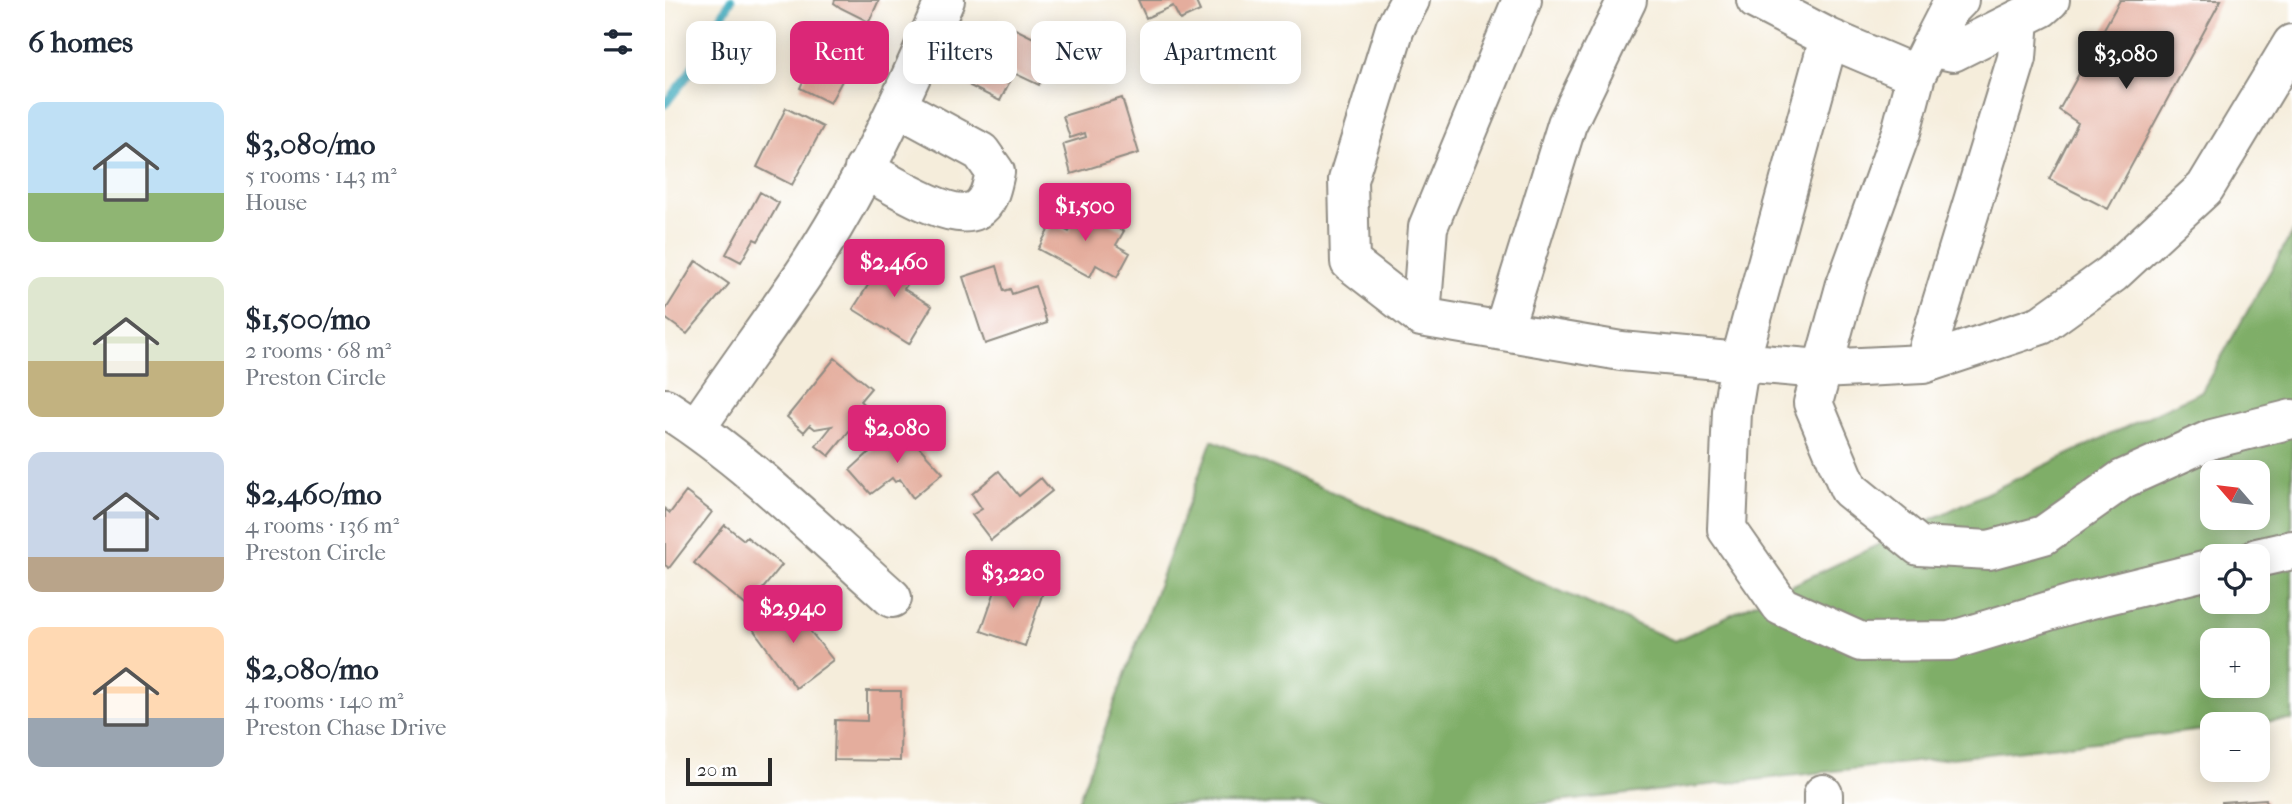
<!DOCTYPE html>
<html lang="en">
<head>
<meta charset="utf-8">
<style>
  :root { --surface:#fff; --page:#f6f6f7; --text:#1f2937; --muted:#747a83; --accent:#db2777 }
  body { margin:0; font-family:"IM FELL French Canon",serif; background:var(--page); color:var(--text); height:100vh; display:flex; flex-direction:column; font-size:26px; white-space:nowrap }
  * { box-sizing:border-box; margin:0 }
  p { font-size:23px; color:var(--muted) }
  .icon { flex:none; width:38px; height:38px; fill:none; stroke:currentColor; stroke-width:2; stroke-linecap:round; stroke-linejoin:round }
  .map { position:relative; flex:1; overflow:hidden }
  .sheet { display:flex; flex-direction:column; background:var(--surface); width:665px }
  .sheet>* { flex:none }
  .top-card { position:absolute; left:21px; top:21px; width:665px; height:63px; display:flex; gap:14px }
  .needle { width:46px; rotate:298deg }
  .tools { position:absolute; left:1535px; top:460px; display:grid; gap:14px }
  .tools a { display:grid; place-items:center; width:70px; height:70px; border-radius:14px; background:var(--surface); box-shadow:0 4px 18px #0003; font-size:35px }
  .scale { position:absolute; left:21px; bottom:18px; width:86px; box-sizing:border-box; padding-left:7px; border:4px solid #2b2b2b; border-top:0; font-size:19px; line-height:24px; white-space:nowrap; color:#2b2b2b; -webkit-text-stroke:5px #fff; paint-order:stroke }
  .price { position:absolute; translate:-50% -60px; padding:0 16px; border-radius:7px; background:var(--accent); color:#fff; font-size:23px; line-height:46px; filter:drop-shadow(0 2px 4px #0008) }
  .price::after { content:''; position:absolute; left:50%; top:42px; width:21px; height:16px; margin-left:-10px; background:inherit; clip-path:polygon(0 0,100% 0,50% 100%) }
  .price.on { background:#222; color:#fff }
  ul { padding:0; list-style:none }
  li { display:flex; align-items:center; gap:21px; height:175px; padding:0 28px }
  li span { display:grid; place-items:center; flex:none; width:196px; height:140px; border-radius:14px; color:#555 }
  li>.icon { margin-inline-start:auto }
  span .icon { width:84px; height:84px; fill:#fffc; stroke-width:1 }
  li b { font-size:30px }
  h2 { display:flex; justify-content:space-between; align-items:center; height:84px; padding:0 28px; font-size:30px }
  .chip { padding:0 24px; border-radius:14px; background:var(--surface); box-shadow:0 4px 18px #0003; font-size:24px; line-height:63px }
  .chip.on { background:var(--accent); color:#fff }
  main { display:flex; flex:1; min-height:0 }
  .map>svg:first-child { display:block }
</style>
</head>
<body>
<main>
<section class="sheet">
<h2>6 homes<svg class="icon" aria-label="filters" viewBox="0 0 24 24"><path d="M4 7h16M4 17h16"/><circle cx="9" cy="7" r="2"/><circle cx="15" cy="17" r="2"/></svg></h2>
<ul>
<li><span style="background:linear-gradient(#bfe0f5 65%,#8fb573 0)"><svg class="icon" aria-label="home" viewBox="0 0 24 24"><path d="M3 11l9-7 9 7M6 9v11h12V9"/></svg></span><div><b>$3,080/mo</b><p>5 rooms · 143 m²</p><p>House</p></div></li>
<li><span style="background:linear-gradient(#dfe7d0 60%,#c2b280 0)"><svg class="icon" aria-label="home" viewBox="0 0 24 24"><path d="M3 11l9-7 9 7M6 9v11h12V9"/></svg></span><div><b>$1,500/mo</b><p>2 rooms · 68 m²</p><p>Preston Circle</p></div></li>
<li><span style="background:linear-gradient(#c9d6e8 75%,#b9a48a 0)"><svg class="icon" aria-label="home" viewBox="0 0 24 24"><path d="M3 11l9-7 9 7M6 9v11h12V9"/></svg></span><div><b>$2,460/mo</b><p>4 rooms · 136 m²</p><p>Preston Circle</p></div></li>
<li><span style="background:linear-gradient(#ffd9b3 65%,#9aa5b1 0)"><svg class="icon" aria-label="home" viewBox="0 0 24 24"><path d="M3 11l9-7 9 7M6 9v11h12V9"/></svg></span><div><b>$2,080/mo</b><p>4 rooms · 140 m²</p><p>Preston Chase Drive</p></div></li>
</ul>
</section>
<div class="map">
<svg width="1627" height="804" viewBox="0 0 1627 804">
  <rect width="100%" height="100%" fill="#fff"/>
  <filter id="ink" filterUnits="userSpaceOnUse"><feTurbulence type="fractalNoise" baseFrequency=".0143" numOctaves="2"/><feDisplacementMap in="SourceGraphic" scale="14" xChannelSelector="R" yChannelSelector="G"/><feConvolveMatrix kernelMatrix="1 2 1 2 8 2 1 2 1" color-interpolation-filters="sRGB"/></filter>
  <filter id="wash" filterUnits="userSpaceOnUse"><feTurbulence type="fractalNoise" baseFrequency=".00686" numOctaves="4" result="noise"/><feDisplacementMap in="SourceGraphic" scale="28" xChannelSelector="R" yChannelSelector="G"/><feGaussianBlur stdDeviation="1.57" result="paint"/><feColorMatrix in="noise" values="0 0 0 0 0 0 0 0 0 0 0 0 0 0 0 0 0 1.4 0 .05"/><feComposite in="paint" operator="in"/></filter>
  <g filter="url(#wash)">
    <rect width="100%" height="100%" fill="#f5eddb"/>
    <path fill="#7fae68" stroke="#556c4a" stroke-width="2" fill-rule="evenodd" d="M 1627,233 L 1627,720 L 1547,724 L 1547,729 L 872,804 L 412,804 L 547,440 L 1010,641 L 1537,391 ZM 1547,472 L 1592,472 L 1592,518 L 1547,518 ZM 1547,556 L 1592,556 L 1592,602 L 1547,602 ZM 1547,640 L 1592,640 L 1592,686 L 1547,686 Z"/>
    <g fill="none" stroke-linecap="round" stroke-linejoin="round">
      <path stroke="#3ca9bc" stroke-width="9" d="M 0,104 L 23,75 L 66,0"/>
    </g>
    <g id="blocks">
      <path fill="#e4ad9d" d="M 170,0 L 214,0 L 204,22 L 176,8 L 169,3 Z
        M 473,0 L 530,0 L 535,11 L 515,20 L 508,6 L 481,18 Z
        M 1455,0 L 1556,0 L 1443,209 L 1384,179 L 1413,123 L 1394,110 Z
        M 336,22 L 391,49 L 374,85 L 349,73 L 335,101 L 305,86 Z
        M 160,24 L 198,42 L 165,103 L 135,88 L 145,66 L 141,64 Z
        M 457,98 L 474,153 L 406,174 L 398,144 L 421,137 L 420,133 L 405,138 L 398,116 Z
        M 121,108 L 158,127 L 127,185 L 92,167 Z
        M 95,192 L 114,203 L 93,241 L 89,239 L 76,262 L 61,254 Z
        M 403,201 L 459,231 L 451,245 L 465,253 L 452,277 L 431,265 L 425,277 L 373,249 L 387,223 L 404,232 L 407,226 L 394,219 Z
        M 226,249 L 254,266 L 239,289 L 267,306 L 244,344 L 188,309 Z
        M 31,261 L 64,284 L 22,334 L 0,318 L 0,311 Z
        M 332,266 L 339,291 L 345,289 L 347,294 L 370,286 L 382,323 L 320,344 L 298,277 Z
        M 170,358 L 206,388 L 195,401 L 203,408 L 164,456 L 151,446 L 167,426 L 150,429 L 145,425 L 139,432 L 122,417 Z
        M 234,425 L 278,473 L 248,498 L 235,479 L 230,482 L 227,478 L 206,494 L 185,470 Z
        M 334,471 L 354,496 L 376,478 L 387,491 L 326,540 L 307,515 L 317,509 L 307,494 Z
        M 21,492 L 47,512 L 4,568 L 0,565 L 0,509 L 5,513 Z
        M 60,525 L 79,540 L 82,537 L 117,565 L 83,607 L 29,563 Z
        M 336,574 L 379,589 L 360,646 L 316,631 Z
        M 123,603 L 168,660 L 131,688 L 88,629 Z
        M 202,691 L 236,691 L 235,761 L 169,760 L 170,720 L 202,721 Z
        M 1601,799 L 1602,804 L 1557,804 L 1557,802 Z"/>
    </g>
  </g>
  <g filter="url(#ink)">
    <use href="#blocks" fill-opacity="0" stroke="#908c83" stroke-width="2"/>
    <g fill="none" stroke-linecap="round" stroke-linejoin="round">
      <defs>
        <path id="minor" d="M 745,0 L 730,28 L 683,180 L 685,262 L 756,317 L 956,351 L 1075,362 L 1155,369 L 1258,364 L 1376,325 L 1447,274 L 1540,188 L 1627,44
          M 1091,0 L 1164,38 L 1251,75
          M 1385,0 L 1376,8 L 1288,52 L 1265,47 L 1251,75 L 1236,132 L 1180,287 L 1148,403 L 1184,489 L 1254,546 L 1324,550 L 1379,535 L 1458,479 L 1547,439 L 1627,419
          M 1164,38 L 1075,362 L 1067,411 L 1062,529 L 1116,606 L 1196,642 L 1285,641 L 1410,603 L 1547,569
          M 1265,47 L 1284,10 L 1294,0
          M 199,169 C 224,182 285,223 311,210 C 325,202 327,185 330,172 L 316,152 L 233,107
          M 756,317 L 763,227 L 857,0
          M 838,331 L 902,124 L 962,0
          M 1258,364 L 1352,58 L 1355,19
          M 0,408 C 83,461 154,533 227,598
          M 31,428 C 66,377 103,326 138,275 C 196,189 239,94 280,0
          M 1592,558 L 1627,550
          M 1158,794 L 1158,804"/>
      </defs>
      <use href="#minor" stroke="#908c83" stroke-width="42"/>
      <use href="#minor" stroke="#fff" stroke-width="38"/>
    </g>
  </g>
</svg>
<div class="tools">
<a><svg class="needle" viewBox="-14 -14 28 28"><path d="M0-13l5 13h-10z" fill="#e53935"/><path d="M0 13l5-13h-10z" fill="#747a83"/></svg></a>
<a><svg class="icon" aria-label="locate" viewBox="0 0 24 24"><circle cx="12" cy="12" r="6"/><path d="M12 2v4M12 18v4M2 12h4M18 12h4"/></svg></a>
<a>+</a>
<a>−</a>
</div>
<div class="scale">20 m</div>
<b class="price on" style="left:1461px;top:91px">$3,080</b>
<b class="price" style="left:420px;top:243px">$1,500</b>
<b class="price" style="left:229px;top:299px">$2,460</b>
<b class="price" style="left:232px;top:465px">$2,080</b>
<b class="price" style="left:348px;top:610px">$3,220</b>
<b class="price" style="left:128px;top:645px">$2,940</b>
<div class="top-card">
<a class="chip">Buy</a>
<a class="chip on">Rent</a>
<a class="chip">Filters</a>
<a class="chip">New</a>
<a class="chip">Apartment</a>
</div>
</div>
</main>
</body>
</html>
